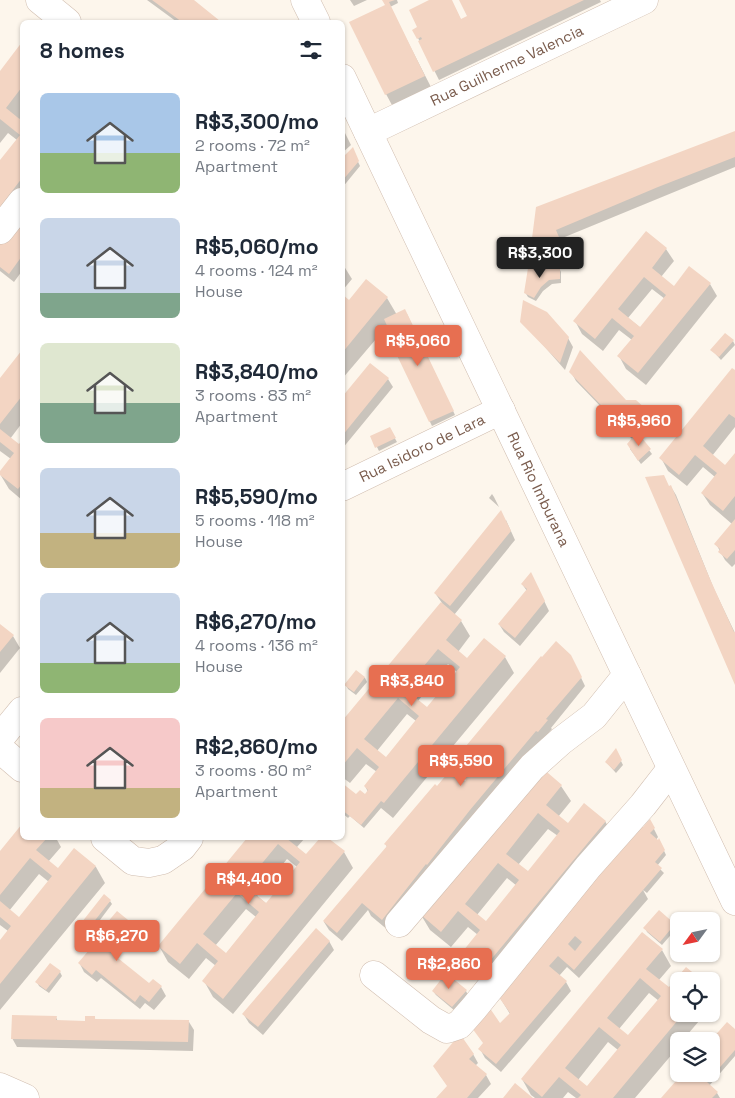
<!DOCTYPE html>
<html lang="en">
<head>
<meta charset="utf-8">
<style>
  :root { --surface:#fff; --page:#f6f6f7; --text:#1f2937; --muted:#747a83; --accent:#e76f51 }
  body { margin:0; font-family:"Space Grotesk",sans-serif; background:var(--page); color:var(--text); height:100vh; display:flex; flex-direction:column; font-size:19px; white-space:nowrap }
  * { box-sizing:border-box; margin:0 }
  p { font-size:16px; color:var(--muted) }
  .icon { flex:none; width:28px; height:28px; fill:none; stroke:currentColor; stroke-width:2; stroke-linecap:round; stroke-linejoin:round }
  .map { position:relative; flex:1; overflow:hidden }
  .details { position:absolute; left:20px; top:20px; width:325px; height:820px; display:flex; flex-direction:column; background:var(--surface); border-radius:8px; box-shadow:0 1px 4px #0004 }
  .details>* { flex:none }
  .needle { width:32px; rotate:237deg }
  .buttons { position:absolute; left:670px; top:912px; display:grid; gap:10px }
  .buttons a { display:grid; place-items:center; width:50px; height:50px; border-radius:8px; background:var(--surface); box-shadow:0 1px 4px #0004; font-size:25px }
  .price { position:absolute; translate:-50% -42px; padding:0 11px; border-radius:5px; background:var(--accent); color:#fff; font-size:16px; line-height:32px; filter:drop-shadow(0 1px 2px #0008) }
  .price::after { content:''; position:absolute; left:50%; top:30px; width:15px; height:11px; margin-left:-8px; background:inherit; clip-path:polygon(0 0,100% 0,50% 100%) }
  .price.current { background:#222; color:#fff }
  ul { padding:0; list-style:none }
  li { display:flex; align-items:center; gap:15px; height:125px; padding:0 20px }
  li span { display:grid; place-items:center; flex:none; width:140px; height:100px; border-radius:8px; color:#555 }
  li>.icon { margin-inline-start:auto }
  span .icon { width:60px; height:60px; fill:#fffc; stroke-width:1 }
  li b { font-size:21px }
  h2 { display:flex; justify-content:space-between; align-items:center; height:60px; padding:0 20px; font-size:21px }
  .map>svg:first-child { display:block }
</style>
</head>
<body>
<div class="map">
<svg width="735" height="1098" viewBox="0 0 735 1098">
  <rect width="100%" height="100%" fill="#fdf6ec"/>
  <path fill="#0003" fill-rule="evenodd" d="M 147,0 L 192,0 L 220,22 L 177,22 Z
    M 350,0 L 367,0 L 354,6 Z
    M 384,0 L 397,0 L 398,3 L 390,7 L 432,89 L 393,107 L 386,94 L 386,5 Z
    M 432,0 L 451,0 L 461,20 L 468,17 L 460,0 L 600,0 L 601,2 L 439,80 L 414,30 L 419,28 Z
    M 22,44 L 22,115 L 19,120 L 22,123 L 22,205 L 0,234 L 0,162 L 17,140 L 8,133 L 0,143 L 0,73 Z
    M 342,127 L 351,145 L 342,153 Z
    M 735,132 L 735,167 L 560,239 L 565,252 L 565,263 L 536,262 L 531,254 L 537,208 Z
    M 352,149 L 360,166 L 342,188 L 342,159 Z
    M 22,214 L 22,271 L 14,282 L 0,271 L 0,243 Z
    M 646,232 L 666,249 L 674,261 L 661,277 L 674,288 L 710,284 L 717,296 L 646,385 L 626,369 L 619,356 L 632,340 L 619,330 L 603,351 L 582,334 L 575,321 ZM 652,289 L 665,299 L 641,328 L 628,318 Z
    M 342,263 L 352,279 L 342,291 Z
    M 559,268 L 561,272 L 561,283 L 552,284 L 543,291 L 536,301 L 528,297 L 525,292 Z
    M 342,296 L 350,302 L 387,298 L 397,315 L 407,314 L 455,415 L 432,426 L 392,343 L 396,342 L 388,325 L 342,379 Z
    M 537,338 L 568,338 L 573,347 L 565,370 Z
    M 733,341 L 735,345 L 721,360 L 712,350 Z
    M 22,352 L 22,423 L 10,439 L 19,446 L 22,442 L 22,500 L 9,489 L 0,474 L 11,459 L 0,451 L 0,380 Z
    M 571,372 L 646,411 L 651,419 L 637,434 L 652,454 L 641,464 L 630,449 L 633,440 L 576,381 Z
    M 735,372 L 735,427 L 712,456 L 725,467 L 735,455 L 735,564 L 732,567 L 725,560 L 716,544 L 732,524 L 710,505 L 702,493 L 715,477 L 703,467 L 687,486 L 668,471 L 661,458 Z
    M 388,379 L 393,387 L 342,449 L 342,399 Z
    M 389,428 L 397,442 L 379,451 L 372,437 Z
    M 669,487 L 671,487 L 676,495 L 714,589 L 735,633 L 735,682 Z
    M 492,494 L 494,497 L 499,507 L 489,498 Z
    M 506,520 L 515,540 L 454,615 L 461,621 L 470,636 L 458,652 L 467,660 L 505,657 L 514,673 L 393,818 L 381,808 L 364,828 L 350,816 L 348,818 L 342,813 L 342,785 L 355,795 L 366,796 L 368,792 L 365,786 L 377,772 L 366,764 L 350,783 L 342,777 L 342,723 L 442,603 L 435,593 ZM 448,664 L 457,672 L 427,709 L 418,701 ZM 407,714 L 416,721 L 386,758 L 377,751 Z
    M 535,582 L 549,611 L 520,646 L 504,632 L 499,624 L 527,591 L 522,584 Z
    M 0,626 L 13,636 L 20,648 L 0,673 Z
    M 575,665 L 585,686 L 551,728 L 552,729 L 543,740 L 542,739 L 482,809 L 389,931 L 371,916 L 368,910 L 342,941 L 329,930 L 324,922 L 387,848 L 386,844 L 452,770 L 459,775 L 453,764 ZM 461,774 L 468,780 L 465,782 Z
    M 356,672 L 365,678 L 367,682 L 356,695 L 348,689 L 346,685 Z
    M 616,751 L 623,765 L 616,773 L 606,762 Z
    M 561,786 L 571,801 L 558,817 L 568,825 L 605,821 L 614,837 L 494,983 L 474,967 L 465,951 L 478,935 L 468,927 L 451,947 L 430,930 L 421,915 ZM 548,829 L 558,836 L 528,873 L 518,865 ZM 507,878 L 517,886 L 486,923 L 477,915 Z
    M 650,821 L 658,837 L 656,840 L 659,840 L 666,855 L 657,866 L 664,873 L 647,893 L 643,890 L 648,899 L 579,978 L 567,967 L 559,976 L 566,982 L 571,991 L 501,1072 L 485,1058 L 480,1049 L 510,1014 L 497,993 Z
    M 22,825 L 22,838 L 56,838 L 61,847 L 48,862 L 58,870 L 75,850 L 96,867 L 105,883 L 0,1010 L 0,942 L 8,931 L 0,925 L 0,853 ZM 39,874 L 49,882 L 19,919 L 9,911 Z
    M 249,838 L 305,838 L 297,847 L 307,856 L 322,838 L 326,838 L 344,852 L 353,868 L 233,1014 L 213,997 L 204,981 L 216,966 L 206,958 L 189,979 L 168,962 L 159,946 ZM 287,859 L 297,867 L 267,904 L 257,896 ZM 246,909 L 256,917 L 226,954 L 215,946 Z
    M 110,901 L 112,904 L 88,936 L 80,927 Z
    M 132,925 L 134,929 L 119,948 L 113,943 L 119,953 L 115,957 L 149,985 L 161,987 L 166,996 L 154,1010 L 145,1003 L 140,1009 L 101,978 L 97,982 L 84,972 L 80,964 Z
    M 674,925 L 676,929 L 662,945 L 647,932 L 645,928 Z
    M 329,941 L 334,950 L 263,1035 L 249,1023 L 244,1015 Z
    M 662,950 L 671,966 L 659,980 L 669,989 L 686,969 L 701,981 L 679,981 L 679,1014 L 705,1014 L 682,1041 L 679,1041 L 679,1046 L 635,1098 L 576,1098 L 568,1092 L 563,1098 L 535,1098 L 531,1095 L 522,1079 ZM 649,993 L 659,1001 L 629,1037 L 619,1029 ZM 608,1042 L 618,1050 L 588,1088 L 578,1080 Z
    M 50,965 L 60,972 L 62,976 L 49,993 L 39,986 L 37,982 Z
    M 433,991 L 466,991 L 468,995 L 455,1011 L 436,995 Z
    M 711,994 L 715,1001 L 711,1006 Z
    M 56,1017 L 58,1022 L 86,1022 L 94,1017 L 96,1020 L 189,1022 L 194,1030 L 193,1051 L 17,1047 L 12,1038 Z
    M 735,1030 L 735,1056 L 709,1086 L 717,1093 L 720,1098 L 664,1098 L 684,1074 L 711,1074 Z
    M 473,1054 L 478,1063 L 475,1066 L 486,1075 L 491,1084 L 478,1098 L 438,1098 L 448,1086 L 439,1074 Z"/>
  <path fill="#f3d5c3" fill-rule="evenodd" d="M 152,0 L 194,0 L 220,21 L 219,22 L 182,22 Z
    M 382,0 L 395,0 L 389,2 L 425,76 L 385,95 L 349,22 L 385,5 Z
    M 429,0 L 452,0 L 461,19 L 467,16 L 459,0 L 584,0 L 433,72 L 418,41 L 422,39 L 421,37 L 417,39 L 412,30 L 417,27 L 409,10 Z
    M 22,42 L 22,87 L 6,108 L 22,121 L 22,178 L 0,207 L 0,160 L 20,135 L 0,119 L 0,71 Z
    M 735,131 L 735,157 L 658,187 L 556,230 L 561,242 L 561,255 L 530,254 L 536,207 Z
    M 353,147 L 359,161 L 342,181 L 342,158 Z
    M 22,212 L 22,256 L 9,274 L 0,267 L 0,241 Z
    M 646,231 L 667,248 L 652,268 L 674,286 L 689,266 L 711,283 L 638,373 L 617,356 L 634,336 L 612,318 L 595,339 L 573,321 ZM 644,277 L 666,295 L 640,327 L 618,309 Z
    M 560,267 L 560,279 L 549,280 L 541,287 L 534,298 L 524,293 L 528,268 Z
    M 366,279 L 388,297 L 342,353 L 342,294 L 349,300 Z
    M 523,300 L 547,312 L 569,337 L 560,363 L 520,322 Z
    M 405,309 L 454,411 L 429,422 L 391,343 L 394,341 L 384,319 Z
    M 725,333 L 734,340 L 719,357 L 710,350 Z
    M 22,350 L 22,396 L 0,424 L 0,378 Z
    M 580,350 L 626,400 L 636,400 L 647,410 L 627,432 L 569,372 Z
    M 370,363 L 389,378 L 342,436 L 342,397 Z
    M 732,368 L 735,370 L 735,418 L 729,414 L 703,446 L 725,465 L 735,453 L 735,496 L 723,511 L 701,493 L 717,473 L 695,455 L 679,475 L 659,458 Z
    M 390,427 L 396,438 L 375,448 L 370,436 Z
    M 0,429 L 19,444 L 22,440 L 22,484 L 18,489 L 0,475 L 0,471 L 14,453 L 0,442 Z
    M 637,432 L 651,449 L 638,461 L 627,444 Z
    M 664,475 L 669,486 L 671,485 L 710,579 L 734,632 L 735,632 L 735,685 L 645,477 Z
    M 501,510 L 511,531 L 450,606 L 434,593 Z
    M 735,519 L 735,550 L 727,559 L 718,552 L 720,549 L 714,544 Z
    M 531,572 L 545,601 L 515,638 L 498,624 L 527,589 L 521,584 Z
    M 441,602 L 462,620 L 446,640 L 467,658 L 484,638 L 506,656 L 384,803 L 381,801 L 361,825 L 342,810 L 342,783 L 356,794 L 360,790 L 365,794 L 368,790 L 364,786 L 379,767 L 357,748 L 342,766 L 342,721 ZM 438,649 L 460,667 L 427,707 L 405,689 ZM 398,698 L 419,716 L 386,757 L 364,739 Z
    M 0,624 L 14,635 L 0,652 Z
    M 556,641 L 571,655 L 582,677 L 546,719 L 548,720 L 538,732 L 536,731 L 470,810 L 427,865 L 426,864 L 382,920 L 362,903 L 337,933 L 323,921 L 387,846 L 384,844 L 435,784 L 437,786 L 452,768 L 459,774 L 458,776 L 464,782 L 466,780 L 459,774 L 461,772 L 451,764 L 541,656 L 542,657 Z
    M 356,670 L 365,677 L 354,692 L 344,685 Z
    M 616,748 L 622,760 L 614,770 L 605,762 Z
    M 541,767 L 562,785 L 546,805 L 568,823 L 584,803 L 606,821 L 484,968 L 463,951 L 480,930 L 458,911 L 441,932 L 420,914 ZM 538,813 L 560,831 L 528,871 L 506,854 ZM 498,863 L 519,880 L 486,921 L 465,904 Z
    M 650,819 L 655,828 L 650,833 L 658,840 L 659,838 L 665,850 L 655,862 L 662,868 L 574,970 L 558,956 L 549,966 L 567,981 L 496,1064 L 478,1049 L 483,1043 L 469,1024 L 487,1004 L 500,1023 L 510,1013 L 496,993 L 640,825 L 643,827 ZM 575,936 L 582,942 L 575,951 L 568,944 Z
    M 22,824 L 22,838 L 47,838 L 36,850 L 58,868 L 74,848 L 96,866 L 0,984 L 0,940 L 11,926 L 0,917 L 0,901 L 19,917 L 52,876 L 30,858 L 0,895 L 0,851 Z
    M 247,838 L 286,838 L 306,854 L 320,838 L 328,838 L 345,851 L 223,999 L 202,981 L 218,961 L 197,943 L 180,964 L 158,946 ZM 278,844 L 300,862 L 266,903 L 244,885 ZM 237,893 L 259,912 L 226,953 L 203,934 Z
    M 104,894 L 111,900 L 85,933 L 78,927 Z
    M 659,910 L 675,924 L 660,942 L 643,928 Z
    M 117,911 L 133,924 L 117,945 L 115,944 L 109,951 L 149,983 L 153,979 L 162,986 L 149,1002 L 140,995 L 135,1002 L 96,970 L 92,975 L 78,963 L 95,943 L 94,942 L 101,932 L 100,931 Z
    M 316,928 L 330,941 L 258,1027 L 242,1014 Z
    M 642,932 L 663,949 L 646,969 L 669,987 L 686,967 L 703,981 L 679,981 L 679,1014 L 683,1014 L 613,1098 L 578,1098 L 581,1095 L 559,1077 L 542,1097 L 521,1079 ZM 640,978 L 661,996 L 628,1035 L 607,1018 ZM 599,1027 L 621,1045 L 587,1086 L 565,1068 Z
    M 50,963 L 61,971 L 46,990 L 35,982 Z
    M 446,973 L 467,990 L 452,1007 L 432,991 Z
    M 12,1015 L 57,1016 L 56,1020 L 85,1021 L 85,1016 L 95,1016 L 95,1019 L 189,1020 L 188,1042 L 11,1039 Z
    M 727,1022 L 735,1029 L 735,1050 L 707,1082 L 718,1092 L 712,1098 L 661,1098 L 682,1074 L 711,1074 L 711,1040 Z
    M 460,1034 L 474,1054 L 469,1059 L 487,1074 L 467,1098 L 436,1098 L 447,1086 L 433,1066 Z
    M 515,1083 L 533,1098 L 503,1098 Z"/>
  <g fill="none" stroke-linecap="round" stroke-linejoin="round">
    <defs>
      <g id="minor">
        <path d="M 40,0 L 67,22"/>
        <path d="M 305,0 L 316,22"/>
        <path id="s1" d="M 342,78 L 735,901"/>
        <path id="s2" d="M 368,132 L 644,0"/>
        <path d="M 0,230 L 22,202"/>
        <path id="s3" d="M 342,487 L 501,410"/>
        <path d="M 0,738 L 22,711"/>
        <path d="M 0,749 L 22,768"/>
        <path d="M 105,838 L 133,861 L 149,863 L 163,860 L 182,847 L 189,838"/>
        <path d="M 399,923 L 532,767 L 561,741 L 594,716 L 627,675"/>
        <path d="M 374,975 L 431,1020 L 447,1029 L 459,1025 L 474,1008 L 588,867 L 643,805 L 671,769"/>
        <path d="M 0,1087 L 25,1098"/>
      </g>
    </defs>
    <use href="#minor" stroke="#d1beb0" stroke-width="29"/>
    <use href="#minor" stroke="#fff" stroke-width="28"/>
  </g>
  <g text-anchor="middle" stroke-width="4" stroke-linejoin="round" paint-order="stroke">
    <g font-size="15" fill="#7a5c4d" stroke="#fffaf3">
      <text dy="5" stroke="none"><textPath href="#s2" startOffset="154">Rua Guilherme Valencia</textPath></text>
      <text dy="5" stroke="none"><textPath href="#s3" startOffset="89">Rua Isidoro de Lara</textPath></text>
      <text dy="5" stroke="none"><textPath href="#s1" startOffset="456">Rua Rio Imburana</textPath></text>
    </g>
  </g>
</svg>
<div class="buttons">
<a><svg class="needle" viewBox="-14 -14 28 28"><path d="M0-13l5 13h-10z" fill="#e53935"/><path d="M0 13l5-13h-10z" fill="#747a83"/></svg></a>
<a><svg class="icon" aria-label="locate" viewBox="0 0 24 24"><circle cx="12" cy="12" r="6"/><path d="M12 2v4M12 18v4M2 12h4M18 12h4"/></svg></a>
<a><svg class="icon" aria-label="layers" viewBox="0 0 24 24"><path d="M12 4l9 5-9 5-9-5zM3 14l9 5 9-5"/></svg></a>
</div>
<b class="price current" style="left:540px;top:279px">R$3,300</b>
<b class="price" style="left:418px;top:367px">R$5,060</b>
<b class="price" style="left:639px;top:447px">R$5,960</b>
<b class="price" style="left:412px;top:707px">R$3,840</b>
<b class="price" style="left:461px;top:787px">R$5,590</b>
<b class="price" style="left:249px;top:905px">R$4,400</b>
<b class="price" style="left:117px;top:962px">R$6,270</b>
<b class="price" style="left:449px;top:990px">R$2,860</b>
<section class="details">
<h2>8 homes<svg class="icon" aria-label="filters" viewBox="0 0 24 24"><path d="M4 7h16M4 17h16"/><circle cx="9" cy="7" r="2"/><circle cx="15" cy="17" r="2"/></svg></h2>
<ul>
<li><span style="background:linear-gradient(#a9c7e8 60%,#8fb573 0)"><svg class="icon" aria-label="home" viewBox="0 0 24 24"><path d="M3 11l9-7 9 7M6 9v11h12V9"/></svg></span><div><b>R$3,300/mo</b><p>2 rooms · 72 m²</p><p>Apartment</p></div></li>
<li><span style="background:linear-gradient(#c9d6e8 75%,#7fa58c 0)"><svg class="icon" aria-label="home" viewBox="0 0 24 24"><path d="M3 11l9-7 9 7M6 9v11h12V9"/></svg></span><div><b>R$5,060/mo</b><p>4 rooms · 124 m²</p><p>House</p></div></li>
<li><span style="background:linear-gradient(#dfe7d0 60%,#7fa58c 0)"><svg class="icon" aria-label="home" viewBox="0 0 24 24"><path d="M3 11l9-7 9 7M6 9v11h12V9"/></svg></span><div><b>R$3,840/mo</b><p>3 rooms · 83 m²</p><p>Apartment</p></div></li>
<li><span style="background:linear-gradient(#c9d6e8 65%,#c2b280 0)"><svg class="icon" aria-label="home" viewBox="0 0 24 24"><path d="M3 11l9-7 9 7M6 9v11h12V9"/></svg></span><div><b>R$5,590/mo</b><p>5 rooms · 118 m²</p><p>House</p></div></li>
<li><span style="background:linear-gradient(#c9d6e8 70%,#8fb573 0)"><svg class="icon" aria-label="home" viewBox="0 0 24 24"><path d="M3 11l9-7 9 7M6 9v11h12V9"/></svg></span><div><b>R$6,270/mo</b><p>4 rooms · 136 m²</p><p>House</p></div></li>
<li><span style="background:linear-gradient(#f6c9c9 70%,#c2b280 0)"><svg class="icon" aria-label="home" viewBox="0 0 24 24"><path d="M3 11l9-7 9 7M6 9v11h12V9"/></svg></span><div><b>R$2,860/mo</b><p>3 rooms · 80 m²</p><p>Apartment</p></div></li>
</ul>
</section>
</div>
</body>
</html>
